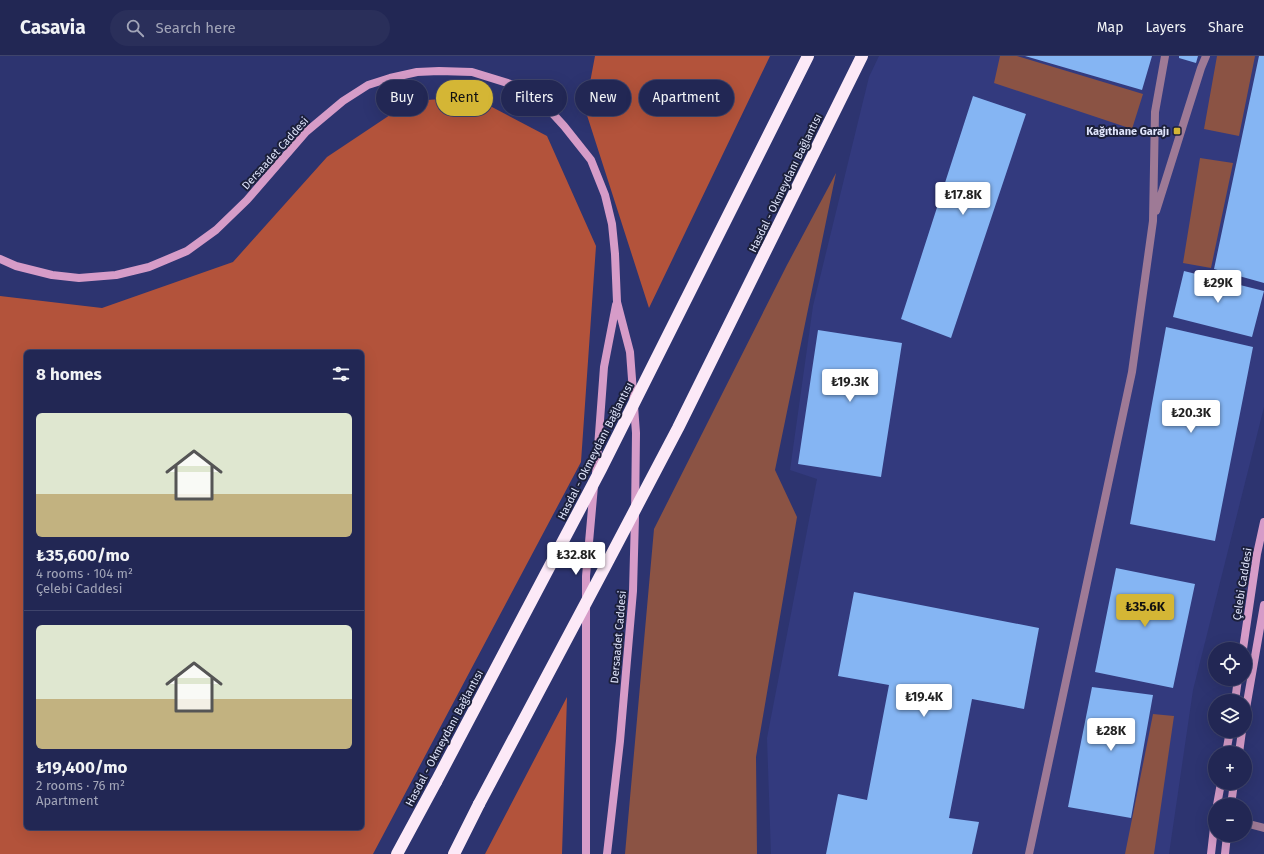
<!DOCTYPE html>
<html lang="en">
<head>
<meta charset="utf-8">
<style>
  :root { --surface:#222754; --page:#2a2f5a; --text:#f1f3f6; --muted:#a2a5b8; --line:#3f446b; --accent:#d4b635 }
  body { margin:0; font-family:"Fira Sans",sans-serif; background:var(--page); color:var(--text); height:100vh; display:flex; flex-direction:column; font-size:15px; white-space:nowrap }
  * { box-sizing:border-box; margin:0 }
  p { font-size:13px; color:var(--muted) }
  .icon { flex:none; width:22px; height:22px; fill:none; stroke:currentColor; stroke-width:2; stroke-linecap:round; stroke-linejoin:round }
  .map { position:relative; flex:1; overflow:hidden }
  .details { position:absolute; left:24px; top:294px; width:340px; height:480px; display:flex; flex-direction:column; background:var(--surface); border-radius:6px; box-shadow:0 4px 16px #0002,0 0 0 1px var(--line) }
  .details>* { flex:none }
  .guide { position:absolute; left:376px; top:24px; width:380px; height:36px; display:flex; gap:8px }
  .controls { position:absolute; left:1208px; top:586px; display:grid; gap:8px }
  .controls a { display:grid; place-items:center; width:44px; height:44px; border-radius:50%; background:var(--surface); box-shadow:0 4px 16px #0002,0 0 0 1px var(--line); font-size:20px }
  .price { position:absolute; translate:-50% -34px; padding:0 9px; border-radius:4px; background:#fff; color:#222; font-size:13px; line-height:26px; filter:drop-shadow(0 1px 2px #0008) }
  .price::after { content:''; position:absolute; left:50%; top:24px; width:12px; height:9px; margin-left:-6px; background:inherit; clip-path:polygon(0 0,100% 0,50% 100%) }
  .price.selected { background:var(--accent); color:#111 }
  ul { padding:0; list-style:none }
  li { display:grid; align-content:center; gap:8px; height:212px; padding:0 12px }
  li+li { border-top:1px solid var(--line) }
  li span { display:grid; place-items:center; height:124px; border-radius:6px; color:#555 }
  li>.icon { margin-inline-start:auto }
  span .icon { width:72px; height:72px; fill:#fffc; stroke-width:1 }
  li b { font-size:17px }
  h2 { display:flex; justify-content:space-between; align-items:center; height:48px; padding:0 12px; font-size:17px }
  .chip { padding:0 14px; border-radius:18px; background:var(--surface); box-shadow:0 4px 16px #0002,0 0 0 1px var(--line); font-size:14px; line-height:36px }
  .chip.selected { background:var(--accent); color:#111 }
  header { display:flex; align-items:center; gap:24px; box-sizing:border-box; height:56px; padding:0 20px; background:var(--surface); border-bottom:1px solid var(--line) }
  header strong { font-size:19px }
  nav { display:flex; gap:22px; margin-inline-start:auto; font-size:14px }
  .search { width:280px; height:36px; background:var(--page); display:flex; align-items:center; gap:10px; box-sizing:border-box; padding:0 14px; border-radius:22px; color:var(--muted); font-size:15px }
  .map>svg:first-child { display:block }
</style>
</head>
<body>
<header>
<strong>Casavia</strong>
<div class="search"><svg class="icon" aria-label="search" viewBox="0 0 24 24"><circle cx="10" cy="10" r="6"/><path d="M15 15l6 6"/></svg>Search here</div>
<nav><a>Map</a><a>Layers</a><a>Share</a></nav>
</header>
<div class="map">
<svg width="1264" height="798" viewBox="0 0 1264 798">
  <rect width="100%" height="100%" fill="#2d3470"/>
  <path fill="#333a7e" d="M 879,0 L 1264,0 L 1264,351 L 1193,634 L 1169,798 L 771,798 L 767,682 L 817,423 L 790,414 L 813,250 L 869,21 Z"/>
  <path fill="#8b5344" d="M 1000,0 L 1017,0 L 1143,38 L 1132,73 L 994,27 Z
    M 1217,0 L 1255,0 L 1239,80 L 1204,73 Z
    M 1200,102 L 1233,107 L 1211,212 L 1183,207 Z
    M 836,117 L 775,414 L 797,461 L 756,701 L 757,798 L 625,798 L 654,473 L 787,209 Z
    M 1153,658 L 1174,660 L 1154,798 L 1125,798 Z"/>
  <path fill="#b3533b" fill-rule="evenodd" d="M 595,0 L 770,0 L 649,252 L 585,53 Z
    M 473,41 L 547,80 L 596,190 L 581,406 L 373,798 L 0,798 L 0,240 L 102,252 L 233,206 L 327,101 L 411,45 ZM 26,296 L 362,296 L 362,772 L 26,772 Z
    M 567,641 L 562,798 L 485,798 Z"/>
  <path fill="#85b5f3" d="M 1025,0 L 1152,0 L 1142,34 Z
    M 1179,0 L 1198,0 L 1196,7 L 1179,2 Z
    M 1259,0 L 1264,0 L 1264,227 L 1214,213 Z
    M 973,40 L 1026,58 L 951,282 L 901,263 Z
    M 1184,215 L 1264,235 L 1252,281 L 1173,261 Z
    M 1166,271 L 1253,291 L 1215,485 L 1130,468 Z
    M 818,274 L 902,287 L 881,421 L 798,408 Z
    M 1116,512 L 1195,528 L 1173,632 L 1095,616 Z
    M 854,536 L 1039,572 L 1024,653 L 972,643 L 949,762 L 979,766 L 972,798 L 826,798 L 838,738 L 867,744 L 889,629 L 838,620 Z
    M 1092,631 L 1153,639 L 1131,762 L 1068,751 Z"/>
  <g fill="none" stroke-linecap="round" stroke-linejoin="round">
    <path stroke="#9e7a96" stroke-width="8" d="M 1156,155 L 1201,12 L 1206,0
      M 1029,798 L 1132,316 L 1153,165 L 1155,56 L 1165,0"/>
    <path stroke="#9e7a96" stroke-width="8" d="M 1245,767 L 1264,772"/>
    <path stroke="#d69cc8" stroke-width="8" d="M 0,203 L 16,210 L 52,219 L 79,222 L 116,219 L 149,211 L 187,195 L 216,174 L 247,144 L 306,76 L 343,45 L 368,29 L 390,22 L 417,16 L 439,15 L 472,16 L 514,29 L 542,46 L 564,70 L 591,104 L 605,139 L 612,168 L 615,198 L 617,246 L 630,296 L 636,377 L 635,461 L 633,535 L 620,685 L 607,798
      M 596,418 L 604,311 L 616,249
      M 1243,593 L 1257,498 L 1264,466
      M 1235,645 L 1238,623
      M 1245,658 L 1264,549
      M 1226,697 L 1230,675
      M 1239,697 L 1242,675
      M 1217,749 L 1221,727
      M 1231,749 L 1234,727
      M 586,798 L 586,520 L 594,430
      M 1211,798 L 1215,763
      M 1225,798 L 1227,779"/>
    <path stroke="#fce9f7" stroke-width="12" d="M 397,798 L 436,726
      M 454,798 L 479,748"/>
    <path stroke="#fce9f7" stroke-width="12" d="M 436,726 L 601,413 L 808,0
      M 479,748 L 606,509 L 678,372 L 862,0"/>
  </g>
  <rect fill="#d4b635" stroke="#1c203b" stroke-width="1.5" x="1173" y="71" width="8" height="8" rx="2"/>
  <g text-anchor="middle" stroke-width="4" stroke-linejoin="round" paint-order="stroke">
    <g font-size="11" font-weight="bold" fill="#dfe4fb" stroke="#1c203b" text-anchor="end">
      <text x="1169" y="79">Kağıthane Garajı</text>
    </g>
    <g font-size="11" fill="#dfe4fb" stroke="#1c203b">
      <text transform="translate(275 97) rotate(-48)" y="4">Dersaadet Caddesi</text>
      <text transform="translate(785 127) rotate(-64)" y="4">Hasdal - Okmeydanı Bağlantısı</text>
      <text transform="translate(595 395) rotate(-63)" y="4">Hasdal - Okmeydanı Bağlantısı</text>
      <text transform="translate(1242 528) rotate(-81)" y="4">Çelebi Caddesi</text>
      <text transform="translate(618 581) rotate(-85)" y="4">Dersaadet Caddesi</text>
      <text transform="translate(444 682) rotate(-62)" y="4">Hasdal - Okmeydanı Bağlantısı</text>
    </g>
  </g>
</svg>
<div class="controls">
<a><svg class="icon" aria-label="locate" viewBox="0 0 24 24"><circle cx="12" cy="12" r="6"/><path d="M12 2v4M12 18v4M2 12h4M18 12h4"/></svg></a>
<a><svg class="icon" aria-label="layers" viewBox="0 0 24 24"><path d="M12 4l9 5-9 5-9-5zM3 14l9 5 9-5"/></svg></a>
<a>+</a>
<a>−</a>
</div>
<b class="price" style="left:963px;top:160px">₺17.8K</b>
<b class="price" style="left:1218px;top:248px">₺29K</b>
<b class="price" style="left:850px;top:347px">₺19.3K</b>
<b class="price" style="left:1191px;top:378px">₺20.3K</b>
<b class="price" style="left:576px;top:520px">₺32.8K</b>
<b class="price selected" style="left:1145px;top:572px">₺35.6K</b>
<b class="price" style="left:924px;top:662px">₺19.4K</b>
<b class="price" style="left:1111px;top:696px">₺28K</b>
<div class="guide">
<a class="chip">Buy</a>
<a class="chip selected">Rent</a>
<a class="chip">Filters</a>
<a class="chip">New</a>
<a class="chip">Apartment</a>
</div>
<section class="details">
<h2>8 homes<svg class="icon" aria-label="filters" viewBox="0 0 24 24"><path d="M4 7h16M4 17h16"/><circle cx="9" cy="7" r="2"/><circle cx="15" cy="17" r="2"/></svg></h2>
<ul>
<li><span style="background:linear-gradient(#dfe7d0 65%,#c2b280 0)"><svg class="icon" aria-label="home" viewBox="0 0 24 24"><path d="M3 11l9-7 9 7M6 9v11h12V9"/></svg></span><div><b>₺35,600/mo</b><p>4 rooms · 104 m²</p><p>Çelebi Caddesi</p></div></li>
<li><span style="background:linear-gradient(#dfe7d0 60%,#c2b280 0)"><svg class="icon" aria-label="home" viewBox="0 0 24 24"><path d="M3 11l9-7 9 7M6 9v11h12V9"/></svg></span><div><b>₺19,400/mo</b><p>2 rooms · 76 m²</p><p>Apartment</p></div></li>
</ul>
</section>
</div>
</body>
</html>
